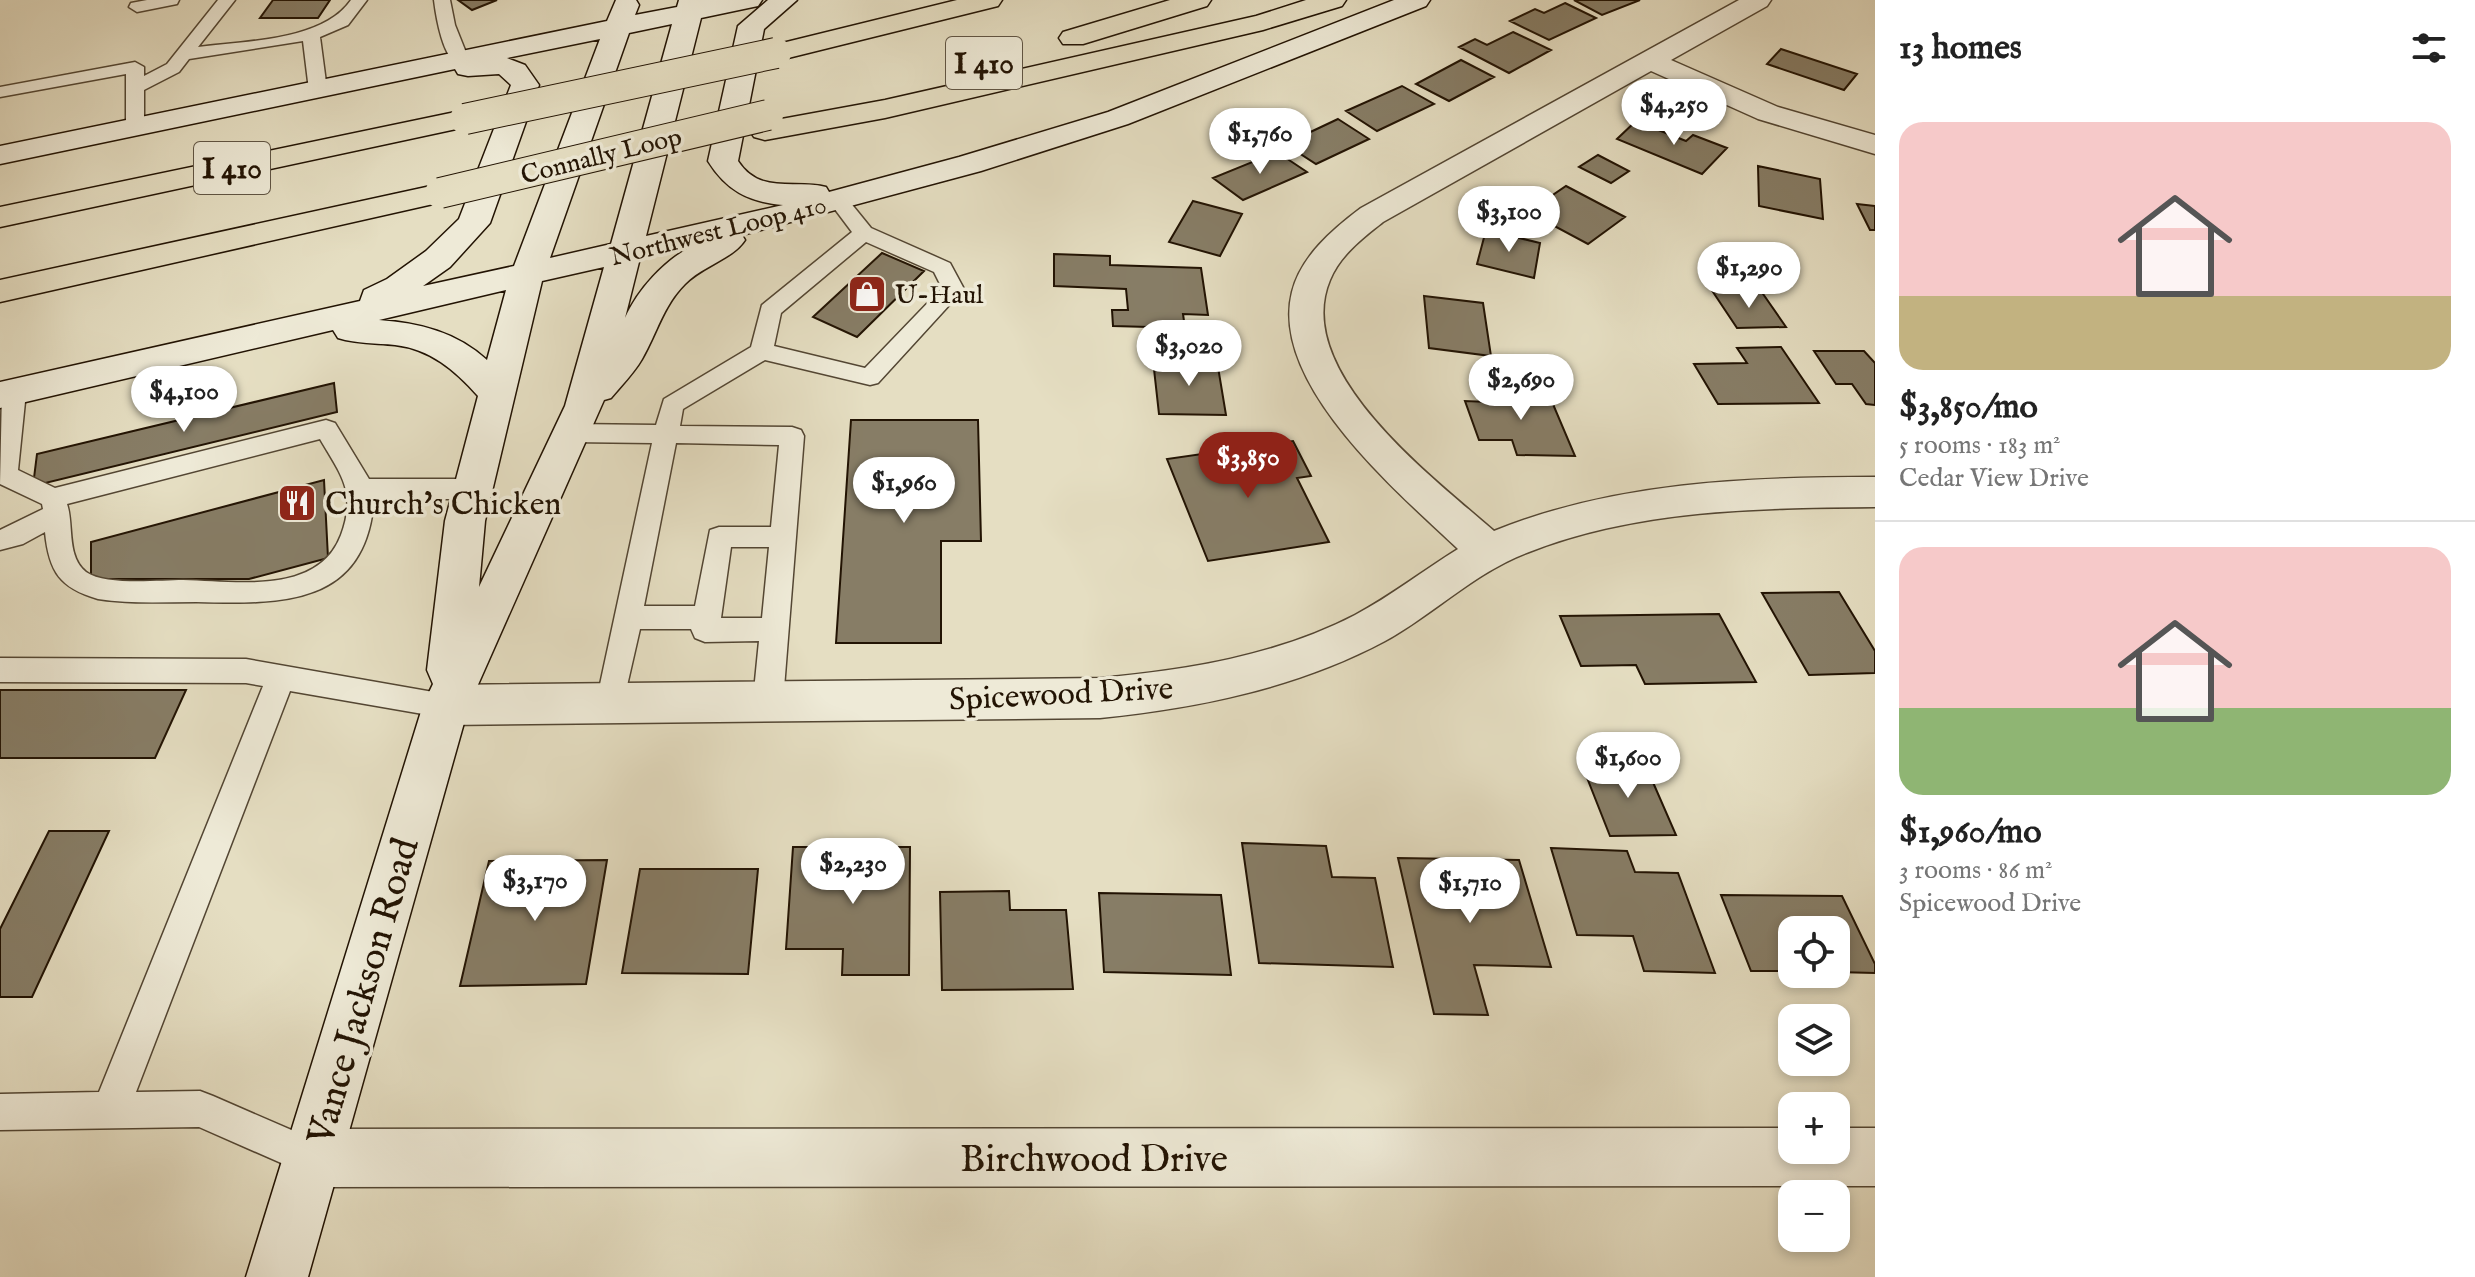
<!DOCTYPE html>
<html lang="en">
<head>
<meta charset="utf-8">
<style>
  :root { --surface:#fff; --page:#f6f6f6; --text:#222; --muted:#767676; --line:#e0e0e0; --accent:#8f2418 }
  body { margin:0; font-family:"IM FELL English",serif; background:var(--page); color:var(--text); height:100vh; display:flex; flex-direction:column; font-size:30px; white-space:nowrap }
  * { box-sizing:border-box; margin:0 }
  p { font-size:26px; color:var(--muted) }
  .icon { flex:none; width:44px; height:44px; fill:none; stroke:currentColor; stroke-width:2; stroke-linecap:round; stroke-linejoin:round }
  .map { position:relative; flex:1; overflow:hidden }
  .details { display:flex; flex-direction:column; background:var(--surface); width:600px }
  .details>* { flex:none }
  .fabs { position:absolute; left:1778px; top:916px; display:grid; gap:16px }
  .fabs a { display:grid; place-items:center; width:72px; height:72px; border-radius:16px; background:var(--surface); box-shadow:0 4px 12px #0003; font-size:40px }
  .price { position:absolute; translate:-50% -68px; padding:0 18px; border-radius:28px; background:#fff; color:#222; font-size:26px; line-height:52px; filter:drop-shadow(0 2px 4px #0008) }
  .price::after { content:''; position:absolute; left:50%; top:48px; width:24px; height:18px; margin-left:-12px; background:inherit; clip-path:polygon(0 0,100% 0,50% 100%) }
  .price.current { background:var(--accent); color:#fff }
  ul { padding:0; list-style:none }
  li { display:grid; align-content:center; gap:16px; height:424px; padding:0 24px }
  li+li { border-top:2px solid var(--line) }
  li span { display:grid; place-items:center; height:248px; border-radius:24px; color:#555 }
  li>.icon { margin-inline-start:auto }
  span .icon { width:144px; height:144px; fill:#fffc; stroke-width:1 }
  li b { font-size:34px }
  h2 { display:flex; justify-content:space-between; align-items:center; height:96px; padding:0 24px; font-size:34px }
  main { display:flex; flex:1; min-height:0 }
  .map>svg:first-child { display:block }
</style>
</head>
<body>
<main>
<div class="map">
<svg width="1875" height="1277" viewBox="0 0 1875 1277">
  <rect width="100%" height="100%" fill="#e5dec2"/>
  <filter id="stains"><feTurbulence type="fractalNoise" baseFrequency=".0025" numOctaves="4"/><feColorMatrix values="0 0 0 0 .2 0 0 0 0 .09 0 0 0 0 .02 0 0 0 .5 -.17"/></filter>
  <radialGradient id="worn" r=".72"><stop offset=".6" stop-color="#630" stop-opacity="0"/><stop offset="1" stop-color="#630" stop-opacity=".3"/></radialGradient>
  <path fill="#877d66" stroke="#221303" stroke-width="2" d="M 273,0 L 330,0 L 318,18 L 260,18 Z
    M 458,0 L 497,0 L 472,10 Z
    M 1574,0 L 1640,0 L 1602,15 Z
    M 1565,3 L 1596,18 L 1549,40 L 1510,21 L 1535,9 L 1544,13 Z
    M 1513,32 L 1551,50 L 1509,73 L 1459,47 L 1475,39 L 1487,45 Z
    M 1781,49 L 1857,74 L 1844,90 L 1767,64 Z
    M 1461,60 L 1494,77 L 1449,101 L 1416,84 Z
    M 1402,86 L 1434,104 L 1377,131 L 1346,111 Z
    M 1338,119 L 1369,139 L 1316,164 L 1285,144 Z
    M 1636,121 L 1686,141 L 1693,135 L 1727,148 L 1702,174 L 1617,139 Z
    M 1277,152 L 1307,172 L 1243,200 L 1213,178 Z
    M 1598,155 L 1629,171 L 1611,183 L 1579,167 Z
    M 1758,166 L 1820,179 L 1823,219 L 1759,206 Z
    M 1566,186 L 1625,217 L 1588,244 L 1528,212 Z
    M 1193,201 L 1242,214 L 1220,256 L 1169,242 Z
    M 1857,204 L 1875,206 L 1875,230 L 1870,230 Z
    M 1486,230 L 1540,243 L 1534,278 L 1477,264 Z
    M 882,253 L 924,271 L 857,337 L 813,317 Z
    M 1054,254 L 1110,256 L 1110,265 L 1201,268 L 1208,315 L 1183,314 L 1185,328 L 1113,326 L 1112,310 L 1128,310 L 1126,289 L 1054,286 Z
    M 1761,291 L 1786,327 L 1737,328 L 1713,292 Z
    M 1424,296 L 1483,303 L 1491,356 L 1429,348 Z
    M 1781,347 L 1819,403 L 1718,404 L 1694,364 L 1747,363 L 1737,348 Z
    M 1814,351 L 1864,351 L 1875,363 L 1875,405 L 1866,404 L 1852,384 L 1836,384 Z
    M 1153,360 L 1217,361 L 1226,415 L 1159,414 Z
    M 334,383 L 337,412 L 33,486 L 37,454 Z
    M 1483,389 L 1547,390 L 1575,456 L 1517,455 L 1512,440 L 1479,440 L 1465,401 L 1488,402 Z
    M 851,420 L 978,420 L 981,541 L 941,541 L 941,643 L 836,643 Z
    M 1293,441 L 1311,476 L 1297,478 L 1329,542 L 1208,561 L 1167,459 Z
    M 324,480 L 328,558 L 249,579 L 91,579 L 91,542 Z
    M 1839,592 L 1875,651 L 1875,673 L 1809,675 L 1762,593 Z
    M 1719,614 L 1756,682 L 1645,684 L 1636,665 L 1581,666 L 1560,616 Z
    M 0,690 L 186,690 L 155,758 L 0,758 Z
    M 1645,764 L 1676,835 L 1610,836 L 1582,765 Z
    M 49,831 L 109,831 L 32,997 L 0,997 L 0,929 Z
    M 1242,843 L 1326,846 L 1332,877 L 1375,878 L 1393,967 L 1259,963 Z
    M 793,847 L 910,847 L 909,975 L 842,975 L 843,949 L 786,949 Z
    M 1551,848 L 1627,851 L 1635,872 L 1678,873 L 1715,973 L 1644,971 L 1633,936 L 1577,935 Z
    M 1398,858 L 1519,860 L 1551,967 L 1474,965 L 1488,1015 L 1434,1014 Z
    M 607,860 L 586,984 L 460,986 L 489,861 Z
    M 640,869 L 758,869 L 748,974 L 622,973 Z
    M 1009,891 L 1010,910 L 1066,910 L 1073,989 L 942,990 L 940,892 Z
    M 1099,893 L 1221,895 L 1231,975 L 1104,972 Z
    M 1721,895 L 1842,896 L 1875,964 L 1875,973 L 1836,972 L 1836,930 L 1792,930 L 1792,971 L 1751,971 Z"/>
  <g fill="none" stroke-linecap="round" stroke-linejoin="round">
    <defs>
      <path id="lane" d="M 147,0 L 179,0 L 177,4 L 137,12 L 129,7 L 131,3 Z
        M 218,0 L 235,0 L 198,47 C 245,41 323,41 351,0 L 367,0 L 348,25 L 320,37 L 327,90 L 324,94 L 312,94 L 309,90 L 303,41 L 189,59 L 179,72 L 144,90 L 144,128 L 135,134 L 126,128 L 126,74 L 0,97 L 0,87 L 135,62 L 144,67 L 144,76 L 167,64 Z
        M 434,0 L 450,0 L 455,25 L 469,60 L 466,64 L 460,65 C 443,61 436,16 434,0 Z
        M 838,194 L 845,196 L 871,228 L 950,263 L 964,289 L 878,383 L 870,385 L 765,360 L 683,409 L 680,426 L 792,427 L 801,430 L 804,436 L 783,701 L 778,710 L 768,714 L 758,710 L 753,701 L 759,641 L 705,642 L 695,638 L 691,629 L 640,629 L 621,712 L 611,716 L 601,712 L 596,703 L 652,443 L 571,442 L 562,439 L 559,433 L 562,427 L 571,424 L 656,425 L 664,399 L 751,347 L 762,305 L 852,232 L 828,200 ZM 866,242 L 934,272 L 942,288 L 865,368 L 774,346 L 781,313 ZM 676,443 L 779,445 L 771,527 L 719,527 L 710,530 L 695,606 L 644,606 ZM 731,547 L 769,547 L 762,618 L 721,618 Z
        M 14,384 L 22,386 L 26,392 L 18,470 L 55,488 L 326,420 L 335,423 L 369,479 L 473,479 L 482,482 L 486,489 L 482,496 L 473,499 L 374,499 C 366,607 281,604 196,602 C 163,602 130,604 98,599 C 60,588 49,572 45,532 L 23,544 L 0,550 L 0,530 L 43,509 L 42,504 L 0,484 L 2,392 L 6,386 ZM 320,439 C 341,475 357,492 341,535 C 318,596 235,581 183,580 C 159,580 106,586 86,572 C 66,556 74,524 67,504 Z
        M 0,658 L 246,659 L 456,696 L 461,705 L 456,714 L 446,718 L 290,691 L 136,1092 L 200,1091 L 213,1096 L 326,1145 L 332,1158 L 326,1171 L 313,1177 L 199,1127 L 0,1130 L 0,1094 L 99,1092 L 263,686 L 246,683 L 0,682 Z"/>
      <path id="street" d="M 1739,0 L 1771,0 L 1767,6 L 1671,60 L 1778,107 L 1875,135 L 1875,154 L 1758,119 L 1651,71 L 1383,222 C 1363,238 1340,255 1330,280 C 1291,372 1435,479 1494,531 C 1615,482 1746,477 1875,477 L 1875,507 C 1759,508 1638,509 1529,552 C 1475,572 1434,614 1385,641 C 1297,688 1198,708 1100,718 L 446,725 L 430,719 L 423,705 L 430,691 L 446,685 L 1100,678 C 1187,670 1276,656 1355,615 C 1391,596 1424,570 1458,549 C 1399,493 1269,384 1292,292 C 1301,256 1333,229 1361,208 Z
        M 1792,1128 L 1792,1150 L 1836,1150 L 1836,1128 L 1875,1128 L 1875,1186 L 313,1187 L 292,1179 L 284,1158 L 292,1137 L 313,1129 Z"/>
      <path id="secondary" d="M 616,0 L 636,0 L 639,5 L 635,15 L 677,7 L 679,0 L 762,0 L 758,6 L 701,18 L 646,236 L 783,205 C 748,202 726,190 708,161 L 738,26 L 768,0 L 797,0 L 764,29 L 738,161 C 760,195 794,179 826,187 L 829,192 L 959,157 L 1108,112 L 1394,0 L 1430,0 L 1426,6 L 1128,124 L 981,171 L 742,235 L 745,240 C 733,259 702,266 685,284 C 663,306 657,333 642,359 C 634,373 621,386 611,398 L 604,400 L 469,705 L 308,1277 L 246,1277 L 423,705 L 433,684 L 427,670 L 445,521 L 478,396 C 455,370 430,349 395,345 C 376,343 357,344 338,338 L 333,330 L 0,408 L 0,382 L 360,301 L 364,290 L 387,279 L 426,251 L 459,219 L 511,85 L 499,74 L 468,76 L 458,74 L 455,69 L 0,164 L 0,146 L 607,21 ZM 672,24 L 611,244 L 550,258 L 629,33 ZM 600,39 L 514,266 L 423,286 L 450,267 L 490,223 L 539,85 L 525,65 L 507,58 ZM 692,246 C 664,261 638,289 625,318 L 640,258 ZM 604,267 L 565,406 L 479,587 L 485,521 L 542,281 ZM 506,290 L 487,360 C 456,332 420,323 379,320 Z"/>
      <path id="highway" d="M 957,0 L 1002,0 L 998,6 L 776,61 L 766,59 L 762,53 L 766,47 Z
        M 1170,0 L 1211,0 L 1207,6 L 1083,44 L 1063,44 L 1059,38 L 1063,32 Z
        M 1306,0 L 1346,0 L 1342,6 L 1263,30 L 885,118 L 765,140 L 754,137 L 750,131 L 754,125 L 765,122 L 885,100 L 1256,16 Z
        M 465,110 L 475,113 L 480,119 L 475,125 L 0,227 L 0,207 Z
        M 440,184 L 451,186 L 456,193 L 451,200 L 0,302 L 0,280 Z"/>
    </defs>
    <use href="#lane" stroke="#534633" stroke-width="3"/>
    <use href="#street" stroke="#534633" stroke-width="3"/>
    <use href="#secondary" stroke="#221303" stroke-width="3"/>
    <use href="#highway" stroke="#221303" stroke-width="3"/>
    <use href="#lane" fill="#eeead7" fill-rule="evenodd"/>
    <use href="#street" fill="#eeead7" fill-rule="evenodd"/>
    <use href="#secondary" fill="#eeead7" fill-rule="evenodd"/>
    <use href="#highway" fill="#e5dec2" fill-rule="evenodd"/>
    <defs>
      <path id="highway-bridge" d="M 465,119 L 776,53
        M 440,193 L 768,115"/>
    </defs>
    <use href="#highway-bridge" stroke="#221303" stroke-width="32" stroke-linecap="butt"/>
    <use href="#highway-bridge" stroke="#e5dec2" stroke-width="30"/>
  </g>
  <defs>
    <symbol id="shop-square" viewBox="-11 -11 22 22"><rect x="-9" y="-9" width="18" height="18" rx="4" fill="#8f2418" stroke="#eeead7"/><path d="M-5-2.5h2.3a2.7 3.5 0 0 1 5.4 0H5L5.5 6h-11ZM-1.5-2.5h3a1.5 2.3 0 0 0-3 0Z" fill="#fff"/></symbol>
    <symbol id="restaurant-square" viewBox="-11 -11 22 22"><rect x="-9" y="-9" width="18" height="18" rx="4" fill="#8f2418" stroke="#eeead7"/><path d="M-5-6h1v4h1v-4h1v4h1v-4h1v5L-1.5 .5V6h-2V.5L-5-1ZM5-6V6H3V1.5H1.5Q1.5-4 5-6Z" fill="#fff"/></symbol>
  </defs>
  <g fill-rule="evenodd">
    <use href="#shop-square" x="845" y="272" width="44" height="44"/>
    <use href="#restaurant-square" x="275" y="481" width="44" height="44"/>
  </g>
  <g text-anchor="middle" stroke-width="7" stroke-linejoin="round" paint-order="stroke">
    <g font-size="26" fill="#221303" stroke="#eeead7">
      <text transform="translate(601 155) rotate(-14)" y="9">Connally Loop</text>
      <text transform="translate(718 230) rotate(-14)" y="9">Northwest Loop 410</text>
    </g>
    <g font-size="26" fill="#221303" stroke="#eeead7" text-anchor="start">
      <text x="895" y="303">U-Haul</text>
    </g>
    <g fill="#eeead7" stroke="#5f5443" stroke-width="2">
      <rect x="946" y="37" width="76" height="52" rx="6"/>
      <rect x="194" y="142" width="76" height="52" rx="6"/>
    </g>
    <g font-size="30" font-weight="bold" fill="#221303">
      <text x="984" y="73">I 410</text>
      <text x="232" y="178">I 410</text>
    </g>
    <g font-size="32" fill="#221303" stroke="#eeead7" text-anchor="start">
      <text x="325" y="514">Church's Chicken</text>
    </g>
    <g font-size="32" fill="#221303" stroke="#eeead7">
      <text transform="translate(1061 693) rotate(-3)" y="11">Spicewood Drive</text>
    </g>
    <g font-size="38" fill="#221303" stroke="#eeead7">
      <text transform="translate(362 991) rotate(-74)" y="13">Vance Jackson Road</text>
      <text x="1094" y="1171">Birchwood Drive</text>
    </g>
  </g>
  <rect width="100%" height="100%" filter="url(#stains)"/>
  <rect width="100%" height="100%" fill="url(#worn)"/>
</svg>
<div class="fabs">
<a><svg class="icon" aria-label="locate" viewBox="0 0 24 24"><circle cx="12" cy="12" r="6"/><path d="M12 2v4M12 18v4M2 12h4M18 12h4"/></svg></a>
<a><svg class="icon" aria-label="layers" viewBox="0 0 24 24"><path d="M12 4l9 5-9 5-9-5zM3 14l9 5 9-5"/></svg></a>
<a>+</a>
<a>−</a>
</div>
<b class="price" style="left:1674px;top:147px">$4,250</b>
<b class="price" style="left:1260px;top:176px">$1,760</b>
<b class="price" style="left:1509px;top:254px">$3,100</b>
<b class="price" style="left:1749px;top:310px">$1,290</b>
<b class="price" style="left:1189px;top:388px">$3,020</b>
<b class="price" style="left:1521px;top:422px">$2,690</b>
<b class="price" style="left:184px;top:434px">$4,100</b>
<b class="price current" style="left:1248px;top:500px">$3,850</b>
<b class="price" style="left:904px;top:525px">$1,960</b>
<b class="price" style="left:1628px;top:800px">$1,600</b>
<b class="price" style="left:853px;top:906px">$2,230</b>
<b class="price" style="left:535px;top:923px">$3,170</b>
<b class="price" style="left:1470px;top:925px">$1,710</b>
</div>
<section class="details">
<h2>13 homes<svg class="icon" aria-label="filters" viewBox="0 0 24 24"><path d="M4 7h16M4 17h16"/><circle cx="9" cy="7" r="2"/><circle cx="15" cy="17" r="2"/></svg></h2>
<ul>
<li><span style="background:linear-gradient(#f6c9c9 70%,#c2b280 0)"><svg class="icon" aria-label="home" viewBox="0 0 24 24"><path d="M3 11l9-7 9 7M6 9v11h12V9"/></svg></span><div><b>$3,850/mo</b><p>5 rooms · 183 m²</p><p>Cedar View Drive</p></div></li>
<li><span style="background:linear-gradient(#f6c9c9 65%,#8fb573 0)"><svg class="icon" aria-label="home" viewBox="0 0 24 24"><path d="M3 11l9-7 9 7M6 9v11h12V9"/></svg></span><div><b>$1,960/mo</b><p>3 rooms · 86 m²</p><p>Spicewood Drive</p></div></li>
</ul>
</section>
</main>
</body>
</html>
